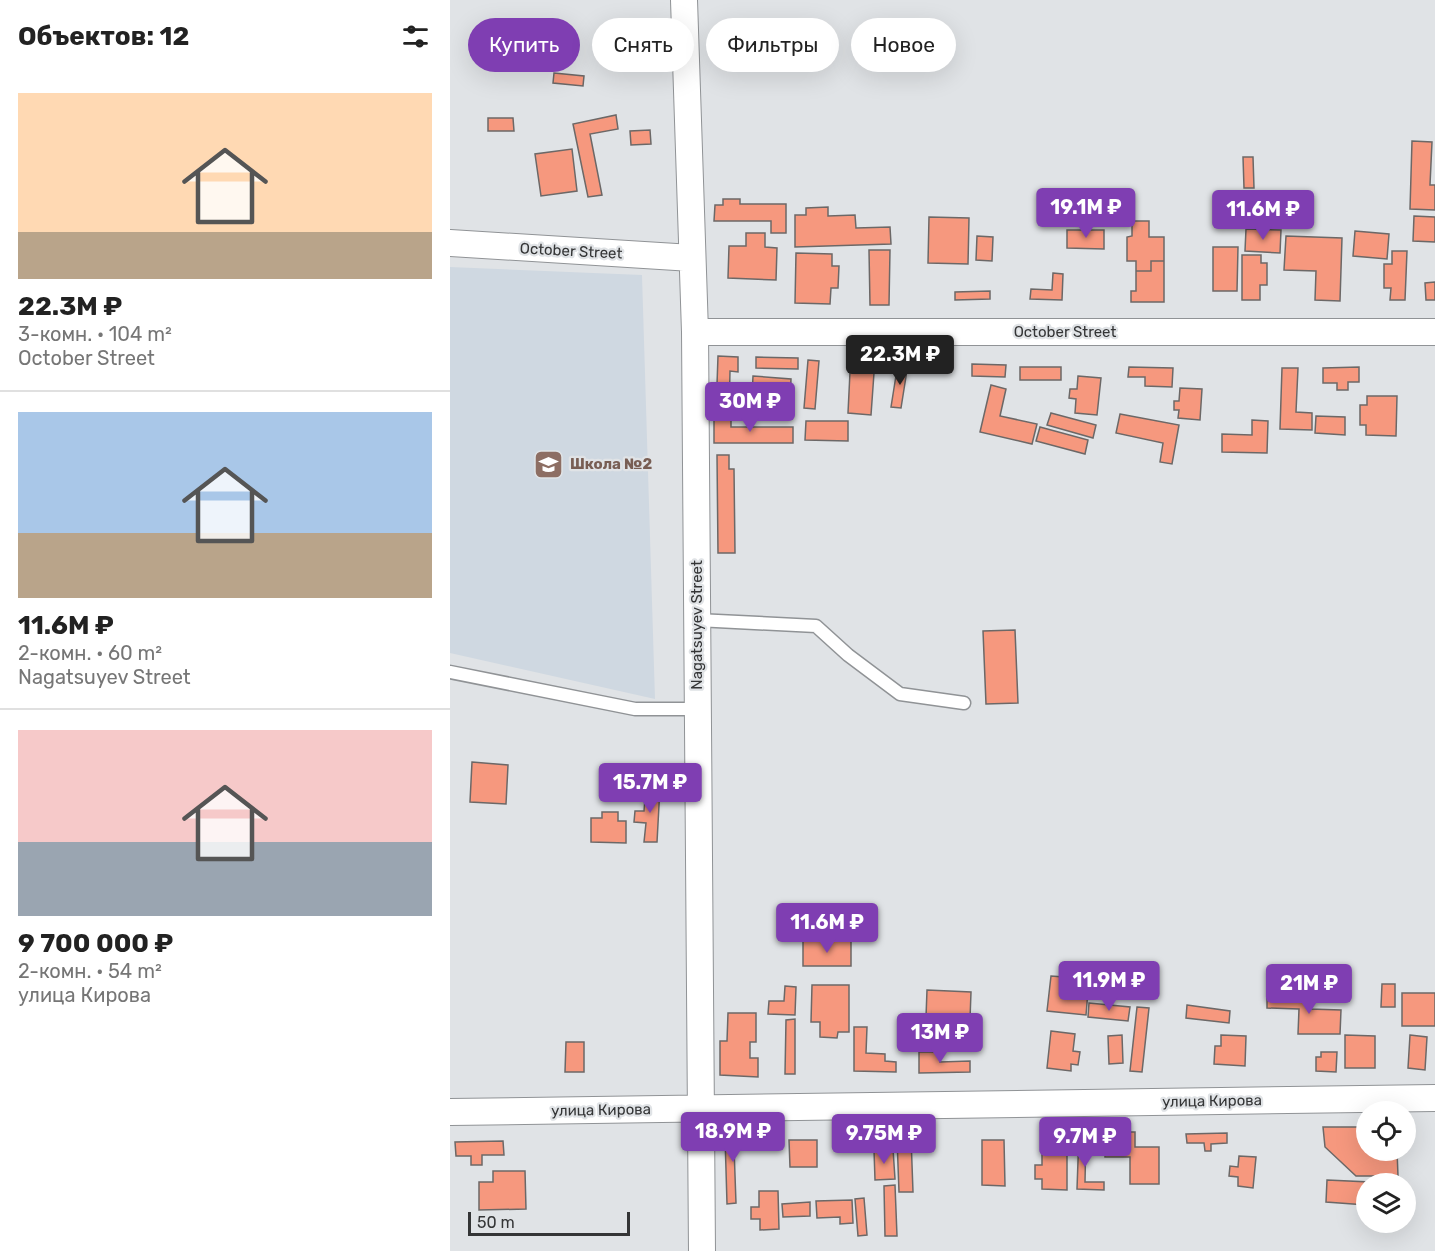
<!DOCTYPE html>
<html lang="ru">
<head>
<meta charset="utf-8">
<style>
  :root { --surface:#fff; --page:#f2f2f2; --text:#222; --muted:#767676; --line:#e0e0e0; --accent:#7f3eb2 }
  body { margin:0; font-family:Rubik,sans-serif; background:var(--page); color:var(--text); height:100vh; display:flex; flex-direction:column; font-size:22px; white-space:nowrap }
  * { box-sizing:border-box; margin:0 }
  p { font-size:20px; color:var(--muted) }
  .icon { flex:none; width:33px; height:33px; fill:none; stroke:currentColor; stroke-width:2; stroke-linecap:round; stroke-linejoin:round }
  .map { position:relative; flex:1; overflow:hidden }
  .panel { display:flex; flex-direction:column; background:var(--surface); width:450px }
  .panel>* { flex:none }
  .hud { position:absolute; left:18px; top:18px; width:570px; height:54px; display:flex; gap:12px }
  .controls { position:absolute; left:906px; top:1101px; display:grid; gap:12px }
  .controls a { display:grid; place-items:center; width:60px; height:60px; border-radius:50%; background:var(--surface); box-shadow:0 6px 24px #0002; font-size:30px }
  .scale { position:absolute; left:18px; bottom:15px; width:162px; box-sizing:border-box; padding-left:6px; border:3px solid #343536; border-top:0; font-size:16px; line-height:21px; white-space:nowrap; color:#343536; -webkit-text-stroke:4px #e0e3e6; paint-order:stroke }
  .price { position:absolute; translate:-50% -51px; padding:0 14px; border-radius:6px; background:var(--accent); color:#fff; font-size:20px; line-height:39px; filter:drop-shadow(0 2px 3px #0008) }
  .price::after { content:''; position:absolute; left:50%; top:36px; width:18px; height:14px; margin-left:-9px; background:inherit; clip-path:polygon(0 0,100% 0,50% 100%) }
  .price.current { background:#222; color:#fff }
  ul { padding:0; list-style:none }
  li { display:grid; align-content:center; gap:12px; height:318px; padding:0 18px }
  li+li { border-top:2px solid var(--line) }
  li span { display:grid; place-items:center; height:186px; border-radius:0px; color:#555 }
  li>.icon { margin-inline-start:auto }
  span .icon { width:108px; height:108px; fill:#fffc; stroke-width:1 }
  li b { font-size:26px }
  h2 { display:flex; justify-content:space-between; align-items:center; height:72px; padding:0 18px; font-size:26px }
  .tag { padding:0 21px; border-radius:27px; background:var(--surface); box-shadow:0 6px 24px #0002; font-size:21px; line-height:54px }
  .tag.current { background:var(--accent); color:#fff }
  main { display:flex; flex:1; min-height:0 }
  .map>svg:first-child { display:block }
</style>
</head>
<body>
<main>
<section class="panel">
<h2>Объектов: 12<svg class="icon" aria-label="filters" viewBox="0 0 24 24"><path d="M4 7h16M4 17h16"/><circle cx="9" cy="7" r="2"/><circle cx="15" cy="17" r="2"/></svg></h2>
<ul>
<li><span style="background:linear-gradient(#ffd9b3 75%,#b9a48a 0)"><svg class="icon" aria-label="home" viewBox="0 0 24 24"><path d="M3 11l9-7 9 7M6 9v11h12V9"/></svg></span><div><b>22.3M ₽</b><p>3-комн. · 104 m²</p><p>October Street</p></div></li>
<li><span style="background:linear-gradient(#a9c7e8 65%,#b9a48a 0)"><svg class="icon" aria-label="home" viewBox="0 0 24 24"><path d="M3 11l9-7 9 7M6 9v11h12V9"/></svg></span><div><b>11.6M ₽</b><p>2-комн. · 60 m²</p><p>Nagatsuyev Street</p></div></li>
<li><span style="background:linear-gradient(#f6c9c9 60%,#9aa5b1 0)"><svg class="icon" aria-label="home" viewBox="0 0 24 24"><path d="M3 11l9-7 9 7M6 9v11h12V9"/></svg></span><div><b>9 700 000 ₽</b><p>2-комн. · 54 m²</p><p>улица Кирова</p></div></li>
</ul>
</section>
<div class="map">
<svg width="985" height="1251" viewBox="0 0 985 1251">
  <rect width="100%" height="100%" fill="#e0e3e6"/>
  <path fill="#cfd8e1" d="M 0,267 L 192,275 L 205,699 L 0,653 Z"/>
  <path fill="#f6987e" stroke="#6c6867" stroke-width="1.5" d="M 104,73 L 134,76 L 133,86 L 103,83 Z
    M 166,115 L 168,129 L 140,134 L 152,195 L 138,197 L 123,124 Z
    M 38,118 L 63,118 L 64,131 L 38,131 Z
    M 200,130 L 201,144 L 181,145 L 180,131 Z
    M 962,141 L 982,142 L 980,185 L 985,185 L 985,210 L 960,209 Z
    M 122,149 L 127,191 L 91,196 L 85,154 Z
    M 793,157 L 803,157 L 804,188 L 794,188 Z
    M 780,193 L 800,195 L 798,227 L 778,225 Z
    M 273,199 L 290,199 L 290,204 L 336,204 L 336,233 L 321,233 L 321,221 L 264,221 L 265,205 L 273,205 Z
    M 378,207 L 378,216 L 405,215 L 406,228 L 440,227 L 441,244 L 345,247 L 345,215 L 356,215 L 356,208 Z
    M 964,216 L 985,217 L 985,242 L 963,241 Z
    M 479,217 L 519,218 L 518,264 L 478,263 Z
    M 682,221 L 699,221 L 699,237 L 714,237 L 714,261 L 701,261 L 701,271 L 686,271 L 686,261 L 677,261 L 677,237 L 682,236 Z
    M 796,229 L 831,230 L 830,253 L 795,251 Z
    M 617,230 L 654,230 L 654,249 L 617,248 Z
    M 905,231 L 939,234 L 937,259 L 903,256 Z
    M 296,233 L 315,233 L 315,247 L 327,248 L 326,280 L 278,278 L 279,246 L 296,246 Z
    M 527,236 L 543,237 L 542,261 L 526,260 Z
    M 836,236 L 892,238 L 890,301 L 865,300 L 866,271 L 834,270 Z
    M 763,247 L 788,247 L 787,291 L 763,291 Z
    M 419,250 L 440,250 L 439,305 L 420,305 Z
    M 942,251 L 957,251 L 955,300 L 940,300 L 941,288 L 934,288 L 934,264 L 942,264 Z
    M 346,253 L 382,254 L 382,266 L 389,266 L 388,288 L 381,288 L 380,304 L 345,303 Z
    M 792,255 L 811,255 L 811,263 L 817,263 L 817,285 L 810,285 L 810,300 L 792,300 Z
    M 701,261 L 714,261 L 714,302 L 681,302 L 681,291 L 686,291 L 686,271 L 701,271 Z
    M 603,273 L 613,274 L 612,300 L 580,299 L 581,289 L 602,290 Z
    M 985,282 L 985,300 L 976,300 L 975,283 Z
    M 540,291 L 540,299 L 505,300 L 505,292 Z
    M 268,356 L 288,357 L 288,372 L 280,371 L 279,413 L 266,413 Z
    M 306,357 L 348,358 L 348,369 L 306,368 Z
    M 358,360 L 369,361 L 365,409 L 354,408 Z
    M 448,363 L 458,364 L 451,408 L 441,407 Z
    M 522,364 L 556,365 L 555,377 L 522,376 Z
    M 570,367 L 611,367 L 611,380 L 570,380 Z
    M 679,367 L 723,368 L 722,387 L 695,386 L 695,377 L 678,377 Z
    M 909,367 L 909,382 L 898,382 L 898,390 L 887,390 L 887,383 L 873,383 L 873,368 Z
    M 832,368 L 848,368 L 846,412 L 862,413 L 862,430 L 830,429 Z
    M 400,372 L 424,373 L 421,415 L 398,413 Z
    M 303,376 L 341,379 L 339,418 L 301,416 Z
    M 628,376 L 651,378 L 647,415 L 625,413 L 626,399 L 619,398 L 620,389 L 627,389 Z
    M 541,385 L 556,389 L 550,416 L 587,424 L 582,444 L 530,432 Z
    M 730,388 L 752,389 L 750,420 L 728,418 L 729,410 L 724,410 L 724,401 L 729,401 Z
    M 917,396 L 947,396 L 946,436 L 916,435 L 916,425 L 910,425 L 910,405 L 917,405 Z
    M 601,413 L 646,425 L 643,438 L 597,425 Z
    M 670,414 L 729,425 L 722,464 L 710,462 L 713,443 L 666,433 Z
    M 264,416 L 281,416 L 281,427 L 343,427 L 343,443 L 264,443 Z
    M 866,416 L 895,417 L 895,435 L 865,433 Z
    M 802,420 L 818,421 L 817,453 L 772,452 L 772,434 L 802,435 Z
    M 356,421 L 398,421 L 398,441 L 355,440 Z
    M 590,427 L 638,440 L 635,454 L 586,441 Z
    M 267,455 L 279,455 L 279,469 L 284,469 L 285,553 L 268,553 Z
    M 565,630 L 568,703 L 536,704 L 533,631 Z
    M 22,762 L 58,765 L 56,804 L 20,802 Z
    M 196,786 L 210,787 L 207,842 L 194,842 L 196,823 L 184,822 L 185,811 L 194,811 Z
    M 152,812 L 168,812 L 168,821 L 176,821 L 176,843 L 141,842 L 141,818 L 152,818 Z
    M 353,941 L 401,941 L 401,966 L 353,966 Z
    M 601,976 L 639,979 L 636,1015 L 597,1011 Z
    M 932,984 L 945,984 L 945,1007 L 931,1007 Z
    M 362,985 L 399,985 L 399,1032 L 388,1032 L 387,1038 L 370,1037 L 370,1022 L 361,1022 Z
    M 335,986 L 346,987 L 345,1015 L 318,1014 L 319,1001 L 334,1001 Z
    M 477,990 L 521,992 L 520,1019 L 476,1017 Z
    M 952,993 L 985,993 L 985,1026 L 952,1026 Z
    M 817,996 L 860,997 L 860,1009 L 891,1010 L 890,1034 L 848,1034 L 849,1009 L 817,1008 Z
    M 639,1003 L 680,1007 L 678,1021 L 638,1017 Z
    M 737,1005 L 780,1011 L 779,1023 L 736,1018 Z
    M 687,1007 L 699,1008 L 692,1072 L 680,1071 Z
    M 278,1013 L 306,1013 L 306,1042 L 300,1042 L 300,1058 L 308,1058 L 308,1077 L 270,1075 L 270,1041 L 277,1041 Z
    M 345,1019 L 345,1074 L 335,1074 L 336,1020 Z
    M 404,1027 L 417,1027 L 416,1053 L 435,1054 L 435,1061 L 446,1062 L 446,1072 L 404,1071 Z
    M 601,1031 L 625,1034 L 623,1051 L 630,1052 L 628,1065 L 621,1064 L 621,1071 L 597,1068 Z
    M 672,1035 L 673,1063 L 659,1064 L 658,1036 Z
    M 771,1035 L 796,1036 L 795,1066 L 764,1064 L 765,1046 L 771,1046 Z
    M 895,1035 L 925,1036 L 925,1068 L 895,1068 Z
    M 960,1035 L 977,1037 L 975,1070 L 958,1068 Z
    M 116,1042 L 134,1042 L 134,1072 L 115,1072 Z
    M 469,1052 L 490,1052 L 490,1062 L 520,1061 L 520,1072 L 469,1073 Z
    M 871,1052 L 887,1052 L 886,1072 L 866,1071 L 866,1057 L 871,1057 Z
    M 873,1127 L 916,1127 L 916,1150 L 947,1150 L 948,1176 L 906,1176 L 875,1147 Z
    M 655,1132 L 685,1132 L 685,1147 L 709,1147 L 709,1184 L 680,1184 L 680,1157 L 655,1157 Z
    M 629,1133 L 636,1133 L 635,1182 L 654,1182 L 654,1190 L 627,1189 Z
    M 777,1133 L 777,1143 L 761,1144 L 761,1151 L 755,1151 L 754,1143 L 737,1143 L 736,1134 Z
    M 301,1135 L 302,1146 L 284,1147 L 286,1203 L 277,1204 L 275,1136 Z
    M 461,1137 L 463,1192 L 449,1192 L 447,1138 Z
    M 339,1140 L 367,1140 L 367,1167 L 340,1167 Z
    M 532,1140 L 554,1140 L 555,1186 L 532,1185 Z
    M 53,1141 L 54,1155 L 32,1155 L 32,1165 L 21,1165 L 21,1156 L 6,1156 L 5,1142 Z
    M 443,1149 L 445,1179 L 425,1180 L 424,1150 Z
    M 592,1151 L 617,1151 L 617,1190 L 592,1189 L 592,1179 L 585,1179 L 585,1165 L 592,1165 Z
    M 789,1156 L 806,1157 L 803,1188 L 788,1186 L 788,1177 L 779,1176 L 780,1166 L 788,1167 Z
    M 43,1171 L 75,1171 L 76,1209 L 29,1210 L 29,1182 L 43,1182 Z
    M 877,1180 L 919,1182 L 916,1184 L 916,1205 L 876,1202 Z
    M 445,1185 L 447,1236 L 435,1236 L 434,1186 Z
    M 309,1191 L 328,1191 L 329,1229 L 310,1230 L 310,1219 L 301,1219 L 301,1207 L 309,1207 Z
    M 414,1198 L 417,1235 L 408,1236 L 405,1199 Z
    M 402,1200 L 403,1223 L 390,1224 L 390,1217 L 367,1218 L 366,1201 Z
    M 360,1202 L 360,1216 L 333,1217 L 332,1204 Z"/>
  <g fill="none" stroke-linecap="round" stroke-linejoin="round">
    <defs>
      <path id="service" d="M 247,620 L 366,626 L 398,655 L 450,694 L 514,703
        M 0,672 L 185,709 L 247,709"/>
      <path id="minor" d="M 234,0 L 245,332 L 252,1251
        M 0,243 L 242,258
        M 245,332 L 985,332
        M 0,1112 L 985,1098"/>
    </defs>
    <use href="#service" stroke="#909396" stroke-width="15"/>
    <use href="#minor" stroke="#909396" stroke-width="28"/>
    <use href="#service" stroke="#fff" stroke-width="12"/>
    <use href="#minor" stroke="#fff" stroke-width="26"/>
  </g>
  <defs>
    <symbol id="school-square" viewBox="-11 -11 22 22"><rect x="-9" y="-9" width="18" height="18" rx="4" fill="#8d6e63" stroke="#e0e3e6"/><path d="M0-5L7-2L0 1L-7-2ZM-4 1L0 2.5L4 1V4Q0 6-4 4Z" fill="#fff"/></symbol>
  </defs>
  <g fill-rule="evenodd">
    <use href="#school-square" x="82" y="448" width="33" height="33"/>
  </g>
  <g text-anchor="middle" stroke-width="4.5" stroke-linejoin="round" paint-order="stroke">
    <g font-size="15" fill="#343536" stroke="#e0e3e6">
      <text transform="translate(121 251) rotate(3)" y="5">October Street</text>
      <text x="615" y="337">October Street</text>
      <text transform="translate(247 625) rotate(-90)" y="5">Nagatsuyev Street</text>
      <text transform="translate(762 1101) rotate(-1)" y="5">улица Кирова</text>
      <text transform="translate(151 1110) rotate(-1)" y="5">улица Кирова</text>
    </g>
    <g font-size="15" font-weight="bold" fill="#785e54" stroke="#e0e3e6" text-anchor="start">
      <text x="120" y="469">Школа №2</text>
    </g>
  </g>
</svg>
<div class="controls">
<a><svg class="icon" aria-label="locate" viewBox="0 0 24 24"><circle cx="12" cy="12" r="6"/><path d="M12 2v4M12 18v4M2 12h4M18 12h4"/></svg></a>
<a><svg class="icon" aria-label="layers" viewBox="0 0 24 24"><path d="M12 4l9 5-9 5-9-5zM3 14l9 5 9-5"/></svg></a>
</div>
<div class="scale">50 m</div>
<b class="price" style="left:636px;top:239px">19.1M ₽</b>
<b class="price" style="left:813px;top:241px">11.6M ₽</b>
<b class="price current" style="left:450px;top:386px">22.3M ₽</b>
<b class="price" style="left:300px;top:433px">30M ₽</b>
<b class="price" style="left:200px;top:814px">15.7M ₽</b>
<b class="price" style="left:377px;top:954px">11.6M ₽</b>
<b class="price" style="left:659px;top:1012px">11.9M ₽</b>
<b class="price" style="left:859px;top:1015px">21M ₽</b>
<b class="price" style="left:490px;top:1064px">13M ₽</b>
<b class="price" style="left:283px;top:1163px">18.9M ₽</b>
<b class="price" style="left:434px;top:1165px">9.75M ₽</b>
<b class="price" style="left:635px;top:1168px">9.7M ₽</b>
<div class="hud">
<a class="tag current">Купить</a>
<a class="tag">Снять</a>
<a class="tag">Фильтры</a>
<a class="tag">Новое</a>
</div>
</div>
</main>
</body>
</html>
